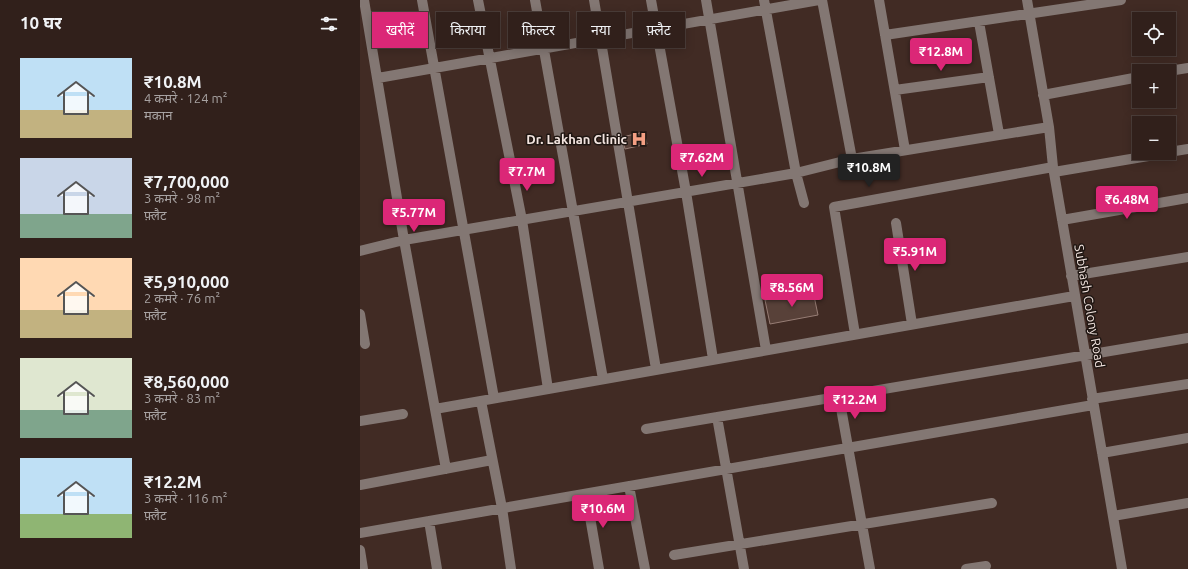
<!DOCTYPE html>
<html lang="hi">
<head>
<meta charset="utf-8">
<style>
  :root { --surface:#31201b; --page:#3d2d28; --text:#f1f3f6; --muted:#a8a3a3; --line:#4c3e3a; --accent:#db2777 }
  body { margin:0; font-family:Ubuntu,"Noto Sans Devanagari",sans-serif; background:var(--page); color:var(--text); height:100vh; display:flex; flex-direction:column; font-size:15px; white-space:nowrap }
  * { box-sizing:border-box; margin:0 }
  p { font-size:13px; color:var(--muted) }
  .icon { flex:none; width:22px; height:22px; fill:none; stroke:currentColor; stroke-width:2; stroke-linecap:round; stroke-linejoin:round }
  .map { position:relative; flex:1; overflow:hidden }
  .details { display:flex; flex-direction:column; background:var(--surface); width:360px }
  .details>* { flex:none }
  .top-card { position:absolute; left:12px; top:12px; width:380px; height:36px; display:flex; gap:8px }
  .fabs { position:absolute; left:772px; top:12px; display:grid; gap:8px }
  .fabs a { display:grid; place-items:center; width:44px; height:44px; border-radius:0px; background:var(--surface); box-shadow:0 2px 10px #0003,0 0 0 1px var(--line); font-size:20px }
  .price { position:absolute; translate:-50% -34px; padding:0 9px; border-radius:4px; background:var(--accent); color:#fff; font-size:13px; line-height:26px; filter:drop-shadow(0 1px 2px #0008) }
  .price::after { content:''; position:absolute; left:50%; top:24px; width:12px; height:9px; margin-left:-6px; background:inherit; clip-path:polygon(0 0,100% 0,50% 100%) }
  .price.current { background:#222; color:#fff }
  ul { padding:0; list-style:none }
  li { display:flex; align-items:center; gap:12px; height:100px; padding:0 20px }
  li span { display:grid; place-items:center; flex:none; width:112px; height:80px; border-radius:0px; color:#555 }
  li>.icon { margin-inline-start:auto }
  span .icon { width:48px; height:48px; fill:#fffc; stroke-width:1 }
  li b { font-size:17px }
  h2 { display:flex; justify-content:space-between; align-items:center; height:48px; padding:0 20px; font-size:17px }
  .tag { padding:0 14px; border-radius:0px; background:var(--surface); box-shadow:0 2px 10px #0003,0 0 0 1px var(--line); font-size:14px; line-height:36px }
  .tag.current { background:var(--accent); color:#fff }
  main { display:flex; flex:1; min-height:0 }
  .map>svg:first-child { display:block }
</style>
</head>
<body>
<main>
<section class="details">
<h2>10 घर<svg class="icon" aria-label="filters" viewBox="0 0 24 24"><path d="M4 7h16M4 17h16"/><circle cx="9" cy="7" r="2"/><circle cx="15" cy="17" r="2"/></svg></h2>
<ul>
<li><span style="background:linear-gradient(#bfe0f5 65%,#c2b280 0)"><svg class="icon" aria-label="home" viewBox="0 0 24 24"><path d="M3 11l9-7 9 7M6 9v11h12V9"/></svg></span><div><b>₹10.8M</b><p>4 कमरे · 124 m²</p><p>मकान</p></div></li>
<li><span style="background:linear-gradient(#c9d6e8 70%,#7fa58c 0)"><svg class="icon" aria-label="home" viewBox="0 0 24 24"><path d="M3 11l9-7 9 7M6 9v11h12V9"/></svg></span><div><b>₹7,700,000</b><p>3 कमरे · 98 m²</p><p>फ़्लैट</p></div></li>
<li><span style="background:linear-gradient(#ffd9b3 65%,#c2b280 0)"><svg class="icon" aria-label="home" viewBox="0 0 24 24"><path d="M3 11l9-7 9 7M6 9v11h12V9"/></svg></span><div><b>₹5,910,000</b><p>2 कमरे · 76 m²</p><p>फ़्लैट</p></div></li>
<li><span style="background:linear-gradient(#dfe7d0 65%,#7fa58c 0)"><svg class="icon" aria-label="home" viewBox="0 0 24 24"><path d="M3 11l9-7 9 7M6 9v11h12V9"/></svg></span><div><b>₹8,560,000</b><p>3 कमरे · 83 m²</p><p>फ़्लैट</p></div></li>
<li><span style="background:linear-gradient(#bfe0f5 70%,#8fb573 0)"><svg class="icon" aria-label="home" viewBox="0 0 24 24"><path d="M3 11l9-7 9 7M6 9v11h12V9"/></svg></span><div><b>₹12.2M</b><p>3 कमरे · 116 m²</p><p>फ़्लैट</p></div></li>
</ul>
</section>
<div class="map">
<svg width="828" height="569" viewBox="0 0 828 569">
  <rect width="100%" height="100%" fill="#412b24"/>
  <path fill="#584139" stroke="#977d75" d="M 284,132 L 287,144 L 265,149 L 262,137 Z
    M 453,291 L 458,315 L 410,324 L 405,300 Z"/>
  <g fill="none" stroke-linecap="round" stroke-linejoin="round">
    <path stroke="#837773" stroke-width="10" d="M 4,0 L 44,240 L 86,469
      M 62,0 L 134,398
      M 118,0 L 162,220 L 188,389
      M 175,0 L 243,379
      M 234,0 L 296,369
      M 291,0 L 326,192 L 353,359
      M 346,0 L 406,350
      M 404,0 L 436,173 L 444,203
      M 462,0 L 492,159
      M 519,0 L 545,150
      M 667,0 L 689,127 L 693,167 L 762,569
      M 619,22 L 639,134
      M 525,35 L 761,0
      M 809,71 L 828,68
      M 18,78 L 459,0
      M 535,90 L 629,77
      M 683,95 L 779,77
      M 809,152 L 828,149
      M 694,172 L 806,153
      M 702,220 L 828,198
      M 536,223 L 552,324
      M 0,251 L 44,240 L 436,173 L 492,159 L 689,127
      M 711,276 L 828,257
      M 0,314 L 5,344
      M 495,334 L 474,207 L 693,167
      M 479,397 L 510,569
      M 732,399 L 828,384
      M 121,401 L 142,508 L 151,569
      M 75,409 L 714,296
      M 357,417 L 384,569
      M 0,421 L 43,414
      M 286,429 L 828,338
      M 742,453 L 828,438
      M 0,485 L 132,460
      M 269,486 L 285,569
      M 226,494 L 239,569
      M 753,516 L 828,503
      M 69,521 L 77,569
      M 0,533 L 733,405
      M 0,550 L 3,569
      M 314,555 L 632,503
      M 606,569 L 626,566"/>
  </g>
  <defs>
    <symbol id="hospital-bare" viewBox="-9 -9 18 18"><path d="M-5-5h3v3.5h4V-5h3V5h-3V1.5h-4V5h-3Z" fill="#f39f83" stroke="#201713" stroke-width="2.5" paint-order="stroke"/></symbol>
  </defs>
  <g fill-rule="evenodd">
    <use href="#hospital-bare" x="268" y="128" width="22" height="22"/>
  </g>
  <g text-anchor="middle" stroke-width="3" stroke-linejoin="round" paint-order="stroke">
    <g font-size="13" font-weight="bold" fill="#f2e4df" stroke="#201713" text-anchor="end">
      <text x="267" y="144">Dr. Lakhan Clinic</text>
    </g>
    <g font-size="13" fill="#f2e4df" stroke="#201713">
      <text transform="translate(730 306) rotate(80)" y="5">Subhash Colony Road</text>
    </g>
  </g>
</svg>
<div class="fabs">
<a><svg class="icon" aria-label="locate" viewBox="0 0 24 24"><circle cx="12" cy="12" r="6"/><path d="M12 2v4M12 18v4M2 12h4M18 12h4"/></svg></a>
<a>+</a>
<a>−</a>
</div>
<b class="price" style="left:581px;top:72px">₹12.8M</b>
<b class="price" style="left:342px;top:178px">₹7.62M</b>
<b class="price current" style="left:509px;top:188px">₹10.8M</b>
<b class="price" style="left:167px;top:192px">₹7.7M</b>
<b class="price" style="left:767px;top:220px">₹6.48M</b>
<b class="price" style="left:54px;top:233px">₹5.77M</b>
<b class="price" style="left:555px;top:272px">₹5.91M</b>
<b class="price" style="left:432px;top:308px">₹8.56M</b>
<b class="price" style="left:495px;top:420px">₹12.2M</b>
<b class="price" style="left:243px;top:529px">₹10.6M</b>
<div class="top-card">
<a class="tag current">खरीदें</a>
<a class="tag">किराया</a>
<a class="tag">फ़िल्टर</a>
<a class="tag">नया</a>
<a class="tag">फ़्लैट</a>
</div>
</div>
</main>
</body>
</html>
